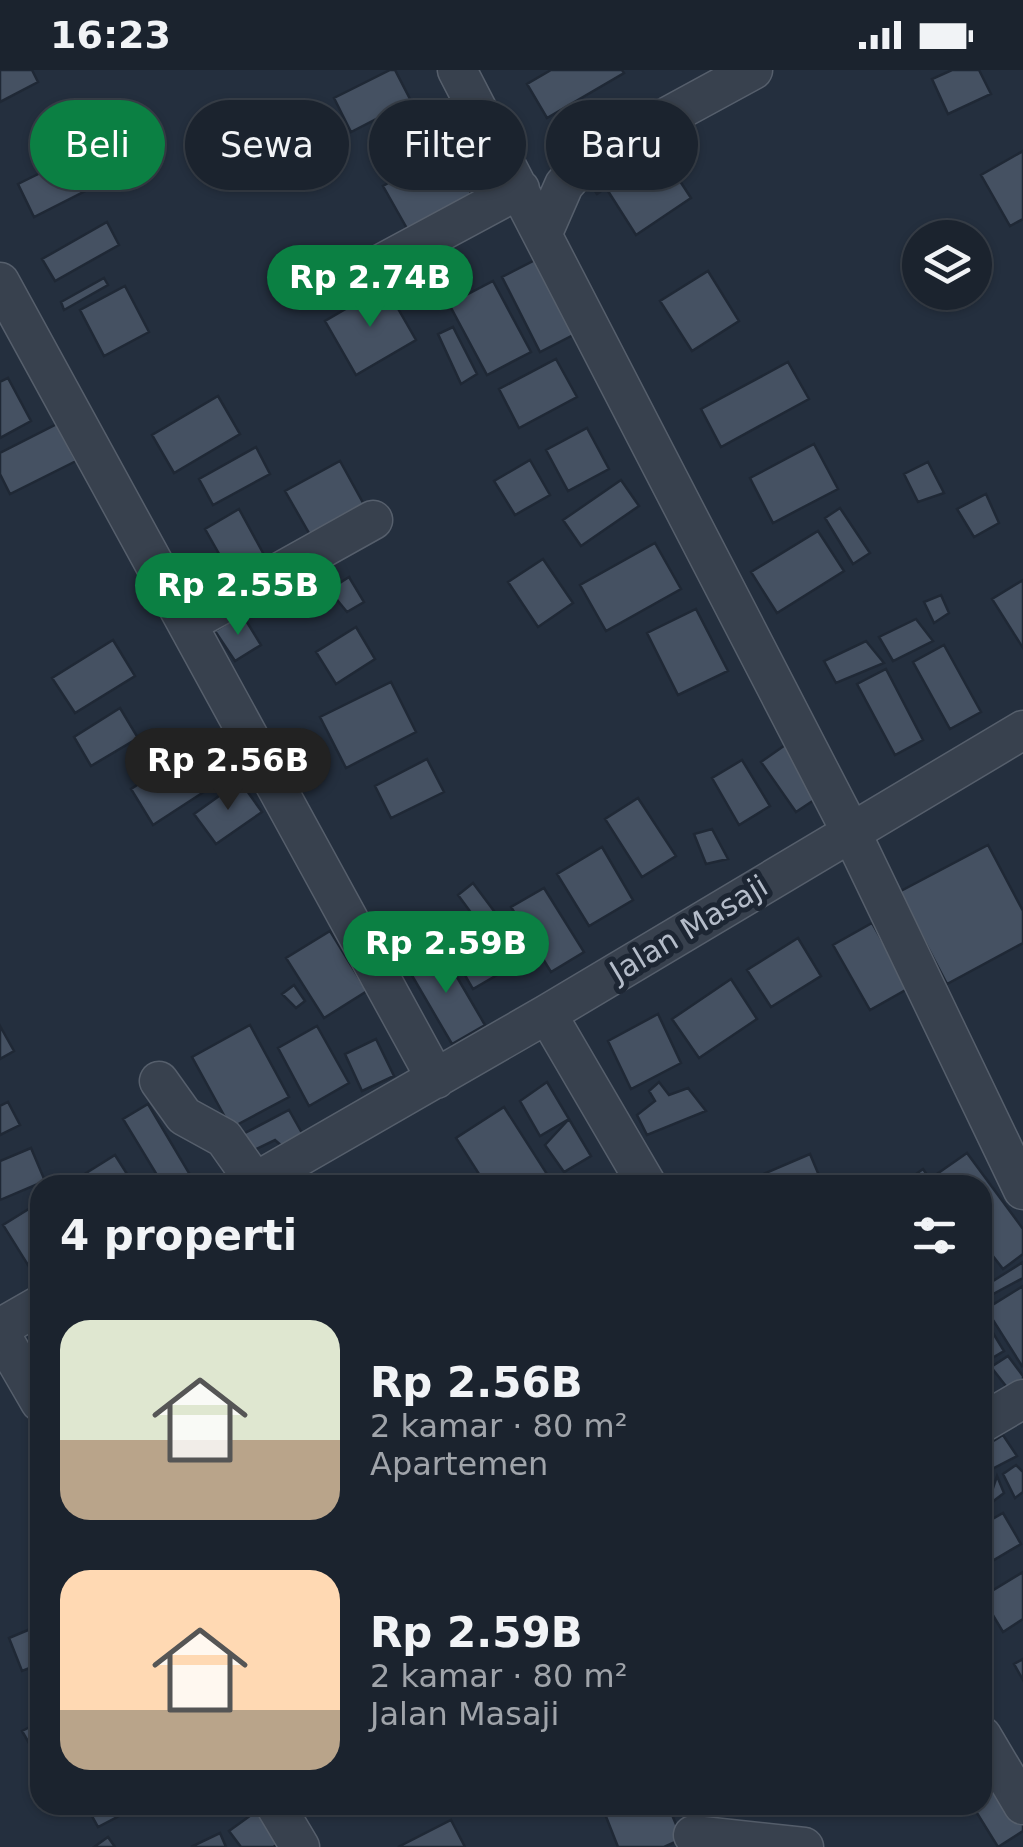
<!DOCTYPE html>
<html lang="id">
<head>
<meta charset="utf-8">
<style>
  :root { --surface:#1b232e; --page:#242b36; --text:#f1f3f6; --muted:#a0a4aa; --line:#39404a; --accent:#0b8043 }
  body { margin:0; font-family:"DejaVu Sans",sans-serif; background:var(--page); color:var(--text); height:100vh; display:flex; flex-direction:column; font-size:38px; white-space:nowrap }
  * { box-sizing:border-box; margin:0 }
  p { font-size:32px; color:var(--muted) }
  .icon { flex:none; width:55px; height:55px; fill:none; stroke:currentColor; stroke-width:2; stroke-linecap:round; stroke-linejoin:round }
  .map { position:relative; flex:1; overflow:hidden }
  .drawer { position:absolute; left:30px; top:1105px; width:962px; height:640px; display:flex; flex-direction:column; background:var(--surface); border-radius:30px; box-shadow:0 2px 8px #0004,0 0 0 2px var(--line) }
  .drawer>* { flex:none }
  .guide { position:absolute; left:30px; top:30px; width:965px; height:90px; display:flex; gap:20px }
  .controls { position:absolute; left:902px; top:150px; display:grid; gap:20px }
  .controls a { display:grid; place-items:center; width:90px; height:90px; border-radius:50%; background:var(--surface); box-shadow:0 2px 8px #0004,0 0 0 2px var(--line); font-size:50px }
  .price { position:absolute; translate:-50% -85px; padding:0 22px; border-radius:35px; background:var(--accent); color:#fff; font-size:32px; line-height:65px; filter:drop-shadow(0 2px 5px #0008) }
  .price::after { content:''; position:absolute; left:50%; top:60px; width:30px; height:22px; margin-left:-15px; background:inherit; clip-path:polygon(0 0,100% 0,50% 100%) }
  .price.selected { background:#222; color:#fff }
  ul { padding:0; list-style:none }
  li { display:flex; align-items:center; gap:30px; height:250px; padding:0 30px }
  li span { display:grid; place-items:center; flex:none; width:280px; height:200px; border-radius:30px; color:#555 }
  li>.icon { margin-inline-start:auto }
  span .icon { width:120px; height:120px; fill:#fffc; stroke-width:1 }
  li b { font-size:42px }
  h2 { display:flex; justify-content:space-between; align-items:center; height:120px; padding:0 30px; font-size:42px }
  .tag { padding:0 35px; border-radius:45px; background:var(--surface); box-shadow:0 2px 8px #0004,0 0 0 2px var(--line); font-size:35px; line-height:90px }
  .tag.selected { background:var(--accent); color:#fff }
  .status { display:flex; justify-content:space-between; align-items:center; height:70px; padding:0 50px; background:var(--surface); direction:ltr }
  .status svg { height:28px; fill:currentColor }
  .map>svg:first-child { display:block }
</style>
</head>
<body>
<div class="status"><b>16:23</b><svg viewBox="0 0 49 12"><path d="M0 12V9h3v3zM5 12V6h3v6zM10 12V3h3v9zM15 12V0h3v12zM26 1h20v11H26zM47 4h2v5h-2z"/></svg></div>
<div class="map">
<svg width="1023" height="1777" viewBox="0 0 1023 1777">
  <rect width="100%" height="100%" fill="#242f3e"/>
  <path fill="#455162" stroke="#1f2835" stroke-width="2.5" d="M 0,0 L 32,0 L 38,12 L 0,32 Z
    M 390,0 L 395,0 L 411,31 L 351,62 L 334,28 Z
    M 551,0 L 622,0 L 624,3 L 547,48 L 527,14 Z
    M 952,0 L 979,0 L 991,24 L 948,44 L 932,9 Z
    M 421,38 L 439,66 L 381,88 L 371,64 Z
    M 115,57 L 144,104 L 107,120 L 82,70 Z
    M 648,70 L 657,81 L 597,124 L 587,109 Z
    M 447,80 L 472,125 L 409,162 L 383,116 Z
    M 1023,81 L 1023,149 L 1010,156 L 981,105 Z
    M 83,82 L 99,114 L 34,147 L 18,114 Z
    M 663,85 L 691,128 L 636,165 L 608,121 Z
    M 107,152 L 119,175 L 55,211 L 42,189 Z
    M 541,187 L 579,262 L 540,282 L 502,207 Z
    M 708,201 L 739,251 L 692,281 L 660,231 Z
    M 104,208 L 108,215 L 64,240 L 61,232 Z
    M 493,211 L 531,282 L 487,305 L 449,234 Z
    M 125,216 L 149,262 L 104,286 L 80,240 Z
    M 385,216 L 416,270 L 356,305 L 325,251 Z
    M 453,257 L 477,304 L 461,314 L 438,264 Z
    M 556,289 L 577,327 L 519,358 L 499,319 Z
    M 788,292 L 809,329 L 721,377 L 701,339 Z
    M 8,308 L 31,351 L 0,368 L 0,312 Z
    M 218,326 L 240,364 L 174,403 L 152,365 Z
    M 57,354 L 76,391 L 10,424 L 0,404 L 0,383 Z
    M 587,358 L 609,399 L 568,421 L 546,380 Z
    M 814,374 L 838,419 L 773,453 L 750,408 Z
    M 256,377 L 270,404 L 213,435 L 199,409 Z
    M 530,390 L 550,425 L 515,445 L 494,411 Z
    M 340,391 L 367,440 L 313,470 L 285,421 Z
    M 928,392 L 944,423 L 918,432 L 904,404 Z
    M 621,410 L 639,436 L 581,476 L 563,450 Z
    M 986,424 L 999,453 L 974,467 L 957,439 Z
    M 840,438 L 870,483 L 853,494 L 825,448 Z
    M 239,439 L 269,494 L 235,512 L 205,459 Z
    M 818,461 L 844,501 L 777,543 L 751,502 Z
    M 655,473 L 681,519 L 606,561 L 580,515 Z
    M 543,489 L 573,533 L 538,557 L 508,512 Z
    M 349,507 L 364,532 L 347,542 L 329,520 Z
    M 1023,510 L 1023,578 L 992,529 Z
    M 941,525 L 949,543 L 934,553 L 924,532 Z
    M 696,539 L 728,601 L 678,625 L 647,563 Z
    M 242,544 L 261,575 L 235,591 L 215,561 Z
    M 916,549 L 933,571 L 893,591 L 879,567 Z
    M 356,557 L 375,589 L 336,614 L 316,582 Z
    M 113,570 L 135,606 L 75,643 L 52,608 Z
    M 866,571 L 884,593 L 836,613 L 824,591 Z
    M 944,575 L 981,642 L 950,659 L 913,592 Z
    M 886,599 L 923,670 L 895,685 L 857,614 Z
    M 391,612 L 416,662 L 346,698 L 320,647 Z
    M 120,638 L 138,668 L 91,696 L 74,667 Z
    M 788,673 L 823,724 L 796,742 L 761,692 Z
    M 193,679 L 216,714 L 153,755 L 131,719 Z
    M 427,689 L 444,722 L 391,748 L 375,716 Z
    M 742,690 L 770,736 L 739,755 L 712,708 Z
    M 240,711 L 262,742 L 216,774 L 194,744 Z
    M 638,728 L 676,786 L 642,807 L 605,749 Z
    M 712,759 L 728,789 L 706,794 L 694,764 Z
    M 988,775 L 1023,841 L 1023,873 L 947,914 L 899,822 Z
    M 602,777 L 633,830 L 589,856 L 557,804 Z
    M 473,813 L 524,881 L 508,893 L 458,825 Z
    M 544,818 L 584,882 L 551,902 L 511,837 Z
    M 463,844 L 497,905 L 473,919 L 438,858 Z
    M 872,853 L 909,918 L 870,940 L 833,875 Z
    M 330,861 L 367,921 L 324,948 L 286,888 Z
    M 798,868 L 821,906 L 771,937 L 747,900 Z
    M 440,878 L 485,955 L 452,974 L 407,897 Z
    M 731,909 L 757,949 L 699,988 L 672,949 Z
    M 294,915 L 305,931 L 296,938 L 282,924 Z
    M 658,944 L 681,993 L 631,1019 L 608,971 Z
    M 250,955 L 289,1027 L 231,1058 L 192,987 Z
    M 0,956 L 14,981 L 0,989 Z
    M 317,956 L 349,1013 L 309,1036 L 278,978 Z
    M 376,969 L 394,1006 L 362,1021 L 345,984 Z
    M 547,1012 L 569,1049 L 540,1066 L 520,1031 Z
    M 659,1012 L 669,1025 L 688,1018 L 706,1041 L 647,1065 L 637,1045 L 655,1031 L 649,1021 Z
    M 8,1032 L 20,1055 L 0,1065 L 0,1036 Z
    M 148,1034 L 189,1103 L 170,1115 L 163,1115 L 123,1049 Z
    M 504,1037 L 554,1115 L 486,1115 L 456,1068 Z
    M 289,1040 L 307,1072 L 290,1083 L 275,1070 L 252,1081 L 243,1064 Z
    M 569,1049 L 591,1086 L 564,1102 L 545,1075 Z
    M 31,1078 L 45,1111 L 0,1130 L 0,1091 Z
    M 967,1083 L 1023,1159 L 1023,1184 L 1003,1199 L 982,1172 L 982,1115 L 941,1115 L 934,1106 Z
    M 810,1084 L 823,1115 L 738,1115 Z
    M 115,1085 L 134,1115 L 67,1115 Z
    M 923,1099 L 934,1115 L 901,1115 Z
    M 40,1132 L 40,1199 L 33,1203 L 3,1155 Z
    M 1023,1192 L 1023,1208 L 982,1230 L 982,1218 Z
    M 1023,1216 L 1023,1295 L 1022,1296 L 986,1239 Z
    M 982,1245 L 1004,1281 L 987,1291 L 982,1284 Z
    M 1008,1286 L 1023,1306 L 1023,1312 L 1009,1320 L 991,1297 Z
    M 1003,1365 L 1017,1386 L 990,1400 L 982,1378 Z
    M 1016,1395 L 1023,1402 L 1023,1422 L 1015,1428 L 1003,1404 Z
    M 997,1406 L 1004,1423 L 987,1436 Z
    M 1003,1443 L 1021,1474 L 982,1497 L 982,1455 Z
    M 1023,1502 L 1023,1549 L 1003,1562 L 982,1527 Z
    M 40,1555 L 40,1594 L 22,1601 L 9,1568 Z
    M 1023,1589 L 1023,1610 L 1014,1594 Z
    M 40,1652 L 40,1692 L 22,1661 Z
    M 997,1703 L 1023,1745 L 1023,1761 L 998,1777 L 972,1735 L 982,1735 L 982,1712 Z
    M 86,1735 L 140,1735 L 98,1757 Z
    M 627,1735 L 668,1735 L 682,1769 L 664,1777 L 618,1777 L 605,1744 Z
    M 258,1740 L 282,1772 L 273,1777 L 241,1777 L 229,1761 Z
    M 451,1750 L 465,1777 L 398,1777 Z
    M 220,1763 L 226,1777 L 191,1777 Z
    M 108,1767 L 115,1777 L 94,1777 Z"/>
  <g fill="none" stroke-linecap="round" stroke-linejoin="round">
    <defs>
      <path id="minor" d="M 457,0 L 851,762 L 1023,1120
        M 543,163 L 564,115 L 584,92 L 753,0
        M 364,203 L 520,119
        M 0,212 L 436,1009
        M 187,554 L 373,450
        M 547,944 L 647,1115
        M 159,1011 L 184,1046 L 224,1068 L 255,1112
        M 250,1115 L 547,944 L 1023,660
        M 0,1258 L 40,1235
        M 0,1263 L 40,1332
        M 982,1353 L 1023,1329
        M 982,1666 L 1023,1735
        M 275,1735 L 300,1777
        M 693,1765 L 804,1777"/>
    </defs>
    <use href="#minor" stroke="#565f6c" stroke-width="41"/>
    <use href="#minor" stroke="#38414e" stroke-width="38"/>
  </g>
  <g text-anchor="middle" stroke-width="10" stroke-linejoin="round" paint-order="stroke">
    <g font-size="30" fill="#b4bcc9" stroke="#1d2633">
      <text transform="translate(689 859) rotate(-31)" y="10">Jalan Masaji</text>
    </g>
  </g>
</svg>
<div class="controls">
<a><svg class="icon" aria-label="layers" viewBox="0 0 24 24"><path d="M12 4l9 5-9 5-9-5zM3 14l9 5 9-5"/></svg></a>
</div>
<b class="price" style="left:370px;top:260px">Rp 2.74B</b>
<b class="price" style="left:238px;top:568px">Rp 2.55B</b>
<b class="price selected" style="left:228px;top:743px">Rp 2.56B</b>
<b class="price" style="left:446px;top:926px">Rp 2.59B</b>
<div class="guide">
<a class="tag selected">Beli</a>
<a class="tag">Sewa</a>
<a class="tag">Filter</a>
<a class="tag">Baru</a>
</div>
<section class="drawer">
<h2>4 properti<svg class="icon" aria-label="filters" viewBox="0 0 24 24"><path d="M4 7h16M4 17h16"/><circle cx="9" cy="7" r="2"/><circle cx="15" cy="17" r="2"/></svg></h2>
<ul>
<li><span style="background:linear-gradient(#dfe7d0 60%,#b9a48a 0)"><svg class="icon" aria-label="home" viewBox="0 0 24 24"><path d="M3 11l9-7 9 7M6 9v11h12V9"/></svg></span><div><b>Rp 2.56B</b><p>2 kamar · 80 m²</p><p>Apartemen</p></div></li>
<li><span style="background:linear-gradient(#ffd9b3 70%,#b9a48a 0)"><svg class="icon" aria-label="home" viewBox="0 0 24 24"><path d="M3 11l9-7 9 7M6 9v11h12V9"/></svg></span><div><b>Rp 2.59B</b><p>2 kamar · 80 m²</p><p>Jalan Masaji</p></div></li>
</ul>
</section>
</div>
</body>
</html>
